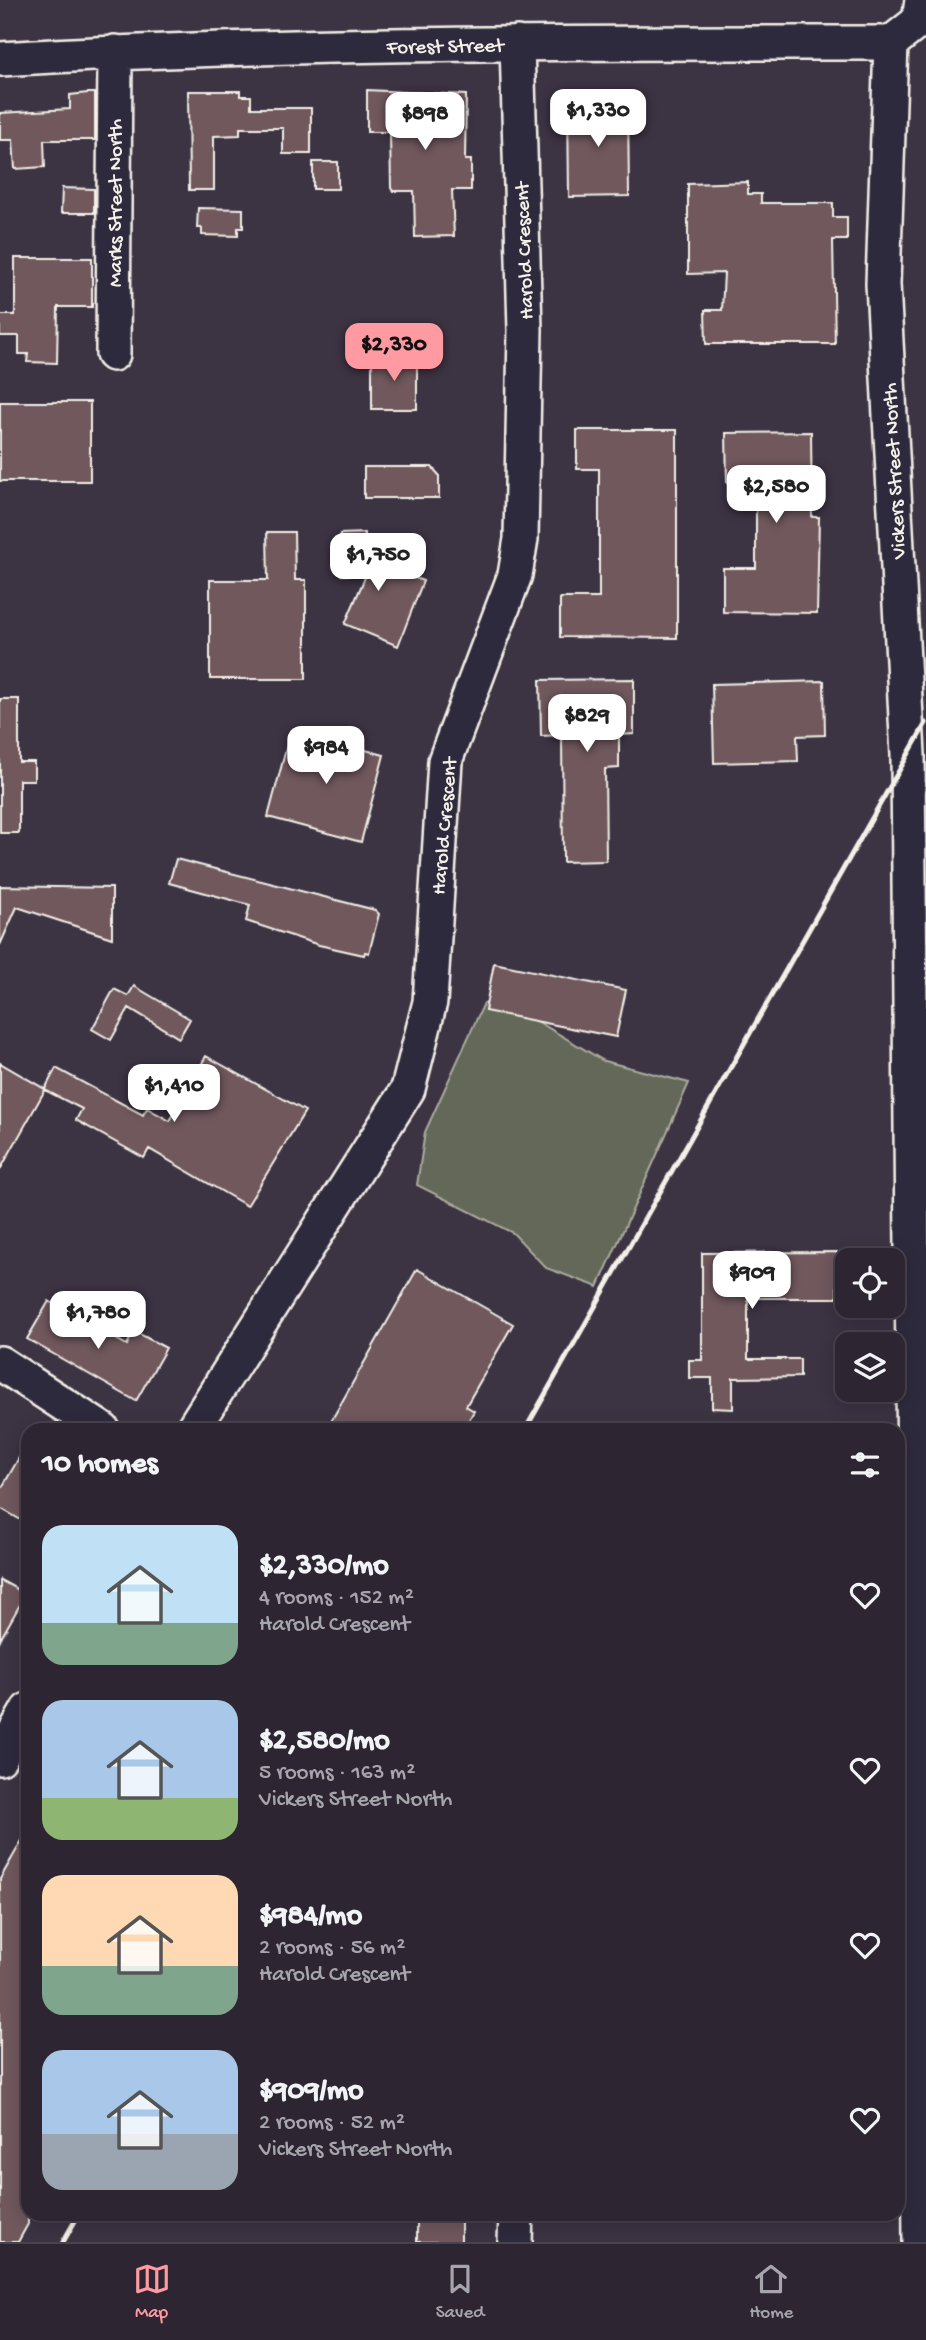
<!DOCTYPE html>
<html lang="en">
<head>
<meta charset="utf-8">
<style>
  :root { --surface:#2d2632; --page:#352e3a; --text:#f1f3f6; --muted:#a7a5ac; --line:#48434d; --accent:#ff9aa2 }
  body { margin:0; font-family:"Gochi Hand",sans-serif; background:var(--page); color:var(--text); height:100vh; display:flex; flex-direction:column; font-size:26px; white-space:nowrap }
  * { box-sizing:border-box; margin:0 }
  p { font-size:23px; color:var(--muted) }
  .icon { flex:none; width:38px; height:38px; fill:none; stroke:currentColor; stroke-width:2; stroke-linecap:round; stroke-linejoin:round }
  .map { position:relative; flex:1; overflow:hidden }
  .details { position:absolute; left:21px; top:1423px; width:884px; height:798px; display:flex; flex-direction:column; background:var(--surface); border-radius:21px; box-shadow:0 4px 18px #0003,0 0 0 2px var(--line) }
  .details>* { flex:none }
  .tools { position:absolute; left:835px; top:1248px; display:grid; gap:14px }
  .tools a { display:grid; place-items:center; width:70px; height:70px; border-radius:14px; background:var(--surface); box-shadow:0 4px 18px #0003,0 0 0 2px var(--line); font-size:35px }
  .price { position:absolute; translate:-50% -60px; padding:0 16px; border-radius:14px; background:#fff; color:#222; font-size:23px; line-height:46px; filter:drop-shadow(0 2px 4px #0008) }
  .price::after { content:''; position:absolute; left:50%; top:42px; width:21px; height:16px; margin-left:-10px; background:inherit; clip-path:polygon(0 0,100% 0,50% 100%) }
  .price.active { background:var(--accent); color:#111 }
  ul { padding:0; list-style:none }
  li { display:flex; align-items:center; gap:21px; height:175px; padding:0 21px }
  li span { display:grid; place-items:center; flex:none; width:196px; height:140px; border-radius:21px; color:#555 }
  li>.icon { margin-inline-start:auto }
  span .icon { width:84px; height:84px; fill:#fffc; stroke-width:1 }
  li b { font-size:30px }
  h2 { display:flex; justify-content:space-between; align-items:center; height:84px; padding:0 21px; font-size:30px }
  .dock { display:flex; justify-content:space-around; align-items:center; height:98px; border-top:2px solid var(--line); background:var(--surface); font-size:19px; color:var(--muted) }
  .dock a { display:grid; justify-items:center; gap:4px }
  .dock .active { color:var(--accent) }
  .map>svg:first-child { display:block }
</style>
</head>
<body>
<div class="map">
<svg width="926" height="2242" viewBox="0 0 926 2242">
  <rect width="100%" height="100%" fill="#3c3343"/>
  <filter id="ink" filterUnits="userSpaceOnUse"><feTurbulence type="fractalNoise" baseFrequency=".0143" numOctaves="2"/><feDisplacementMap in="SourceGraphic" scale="14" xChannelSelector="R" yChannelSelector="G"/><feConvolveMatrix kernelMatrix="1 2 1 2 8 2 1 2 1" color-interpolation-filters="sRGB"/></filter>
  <g filter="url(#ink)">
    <path fill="#646758" stroke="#acaca0" stroke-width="2" d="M 505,1002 L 604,1061 L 689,1083 L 598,1287 L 546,1268 L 513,1233 L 417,1185 L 425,1132 L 484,1003 Z"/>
    <path fill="#6f595d" stroke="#f4f1e8" stroke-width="2" d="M 367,90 L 466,95 L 465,160 L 471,160 L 471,190 L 452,190 L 454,236 L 415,237 L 414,191 L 393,191 L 391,188 L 390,132 L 367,132 Z
      M 188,91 L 240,91 L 240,96 L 251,96 L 251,108 L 311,108 L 311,154 L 283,154 L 283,128 L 240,128 L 240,135 L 214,136 L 214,190 L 189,190 Z
      M 88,93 L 95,93 L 95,140 L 44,140 L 45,167 L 15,169 L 13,140 L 0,140 L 0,113 L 70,109 L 70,95 Z
      M 568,101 L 628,101 L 629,196 L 569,197 Z
      M 313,162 L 338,162 L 338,189 L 313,189 Z
      M 748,182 L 748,194 L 761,194 L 761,203 L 833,203 L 833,217 L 847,217 L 847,240 L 833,240 L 835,344 L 706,344 L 705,310 L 722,310 L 724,273 L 688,274 L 688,184 Z
      M 62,188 L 94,189 L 94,213 L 61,213 Z
      M 198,208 L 243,209 L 243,228 L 238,228 L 238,236 L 202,235 L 202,228 L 197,228 Z
      M 15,258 L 92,258 L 92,307 L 58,307 L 57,363 L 27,362 L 28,354 L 19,354 L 19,336 L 0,336 L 0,315 L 15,315 Z
      M 372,357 L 417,357 L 417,409 L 372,409 Z
      M 0,402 L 90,402 L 90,481 L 0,481 Z
      M 577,430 L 677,430 L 677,638 L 560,637 L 560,598 L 599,598 L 599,469 L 577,469 Z
      M 811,432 L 812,517 L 819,517 L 817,613 L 723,612 L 723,568 L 756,568 L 756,483 L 727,483 L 726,433 Z
      M 364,467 L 432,467 L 439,475 L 439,498 L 364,498 Z
      M 267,532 L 294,532 L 295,580 L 306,580 L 306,679 L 210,679 L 210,580 L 268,580 Z
      M 365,533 L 365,558 L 423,581 L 398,646 L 345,624 L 366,575 L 341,575 L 340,534 Z
      M 634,679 L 634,734 L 619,735 L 619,768 L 605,769 L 606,861 L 563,862 L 562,735 L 541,736 L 540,680 Z
      M 824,681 L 825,735 L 797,736 L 798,761 L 714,763 L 712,684 Z
      M 0,699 L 19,699 L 19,762 L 34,762 L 34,780 L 19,780 L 19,833 L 0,833 Z
      M 291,730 L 384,755 L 361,842 L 268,817 Z
      M 176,859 L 375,910 L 379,914 L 369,953 L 365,952 L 364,955 L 319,945 L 246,921 L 250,905 L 169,883 Z
      M 0,886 L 112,888 L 112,938 L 17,907 L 0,945 Z
      M 494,963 L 626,990 L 616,1037 L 485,1011 Z
      M 134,986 L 190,1019 L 179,1038 L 129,1008 L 111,1040 L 92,1029 L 114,989 L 128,996 Z
      M 206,1056 L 305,1111 L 247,1206 L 149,1149 L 144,1158 L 76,1120 L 82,1109 L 45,1090 L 0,1170 L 0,1063 L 45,1089 L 56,1068 L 143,1115 L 147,1108 L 170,1121 Z
      M 837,1252 L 837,1298 L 748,1298 L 748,1359 L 800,1359 L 800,1377 L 733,1378 L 733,1409 L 712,1408 L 712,1378 L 689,1378 L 689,1360 L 702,1360 L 702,1253 Z
      M 417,1269 L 513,1324 L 466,1406 L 474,1411 L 463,1430 L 326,1430 Z
      M 49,1301 L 127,1345 L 134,1331 L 166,1348 L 136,1401 L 27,1339 Z
      M 28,1442 L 28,1524 L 0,1508 L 0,1491 Z
      M 0,1580 L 26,1594 L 0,1640 Z
      M 28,1830 L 28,2224 L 18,2242 L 0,2242 L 0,1879 Z
      M 417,2220 L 461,2220 L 461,2242 L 417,2242 Z"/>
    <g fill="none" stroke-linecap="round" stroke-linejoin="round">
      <defs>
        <path id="minor" d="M 891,43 L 883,284 L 908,755 L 920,2242
          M 891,43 L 919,21 L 922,0
          M 0,59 C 296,41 594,43 891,43
          M 113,354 L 115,52
          M 0,1363 L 103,1430
          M 192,1430 L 408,1089 L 430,1002 L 445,761 L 515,575 L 521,539 L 525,330 L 517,43
          M 0,1758 L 28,1710
          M 515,2242 L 516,2214"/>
      </defs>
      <use href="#minor" stroke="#f4f1e8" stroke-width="38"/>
      <use href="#minor" stroke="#2f2a3d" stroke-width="33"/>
      <path stroke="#f4f1e8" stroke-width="5" d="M 525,1430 L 926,723
        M 63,2242 L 79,2214"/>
    </g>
  </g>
  <g text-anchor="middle" stroke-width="5" stroke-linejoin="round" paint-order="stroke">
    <g font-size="21" fill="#f4f1e8" stroke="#2f2a3d">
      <text transform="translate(445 45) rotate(-1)" y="7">Forest Street</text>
      <text transform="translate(114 203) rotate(-90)" y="7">Marks Street North</text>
      <text transform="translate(523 251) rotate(-92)" y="7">Harold Crescent</text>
      <text transform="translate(893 471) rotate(-93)" y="7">Vickers Street North</text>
      <text transform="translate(443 826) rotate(-85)" y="7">Harold Crescent</text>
    </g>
  </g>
</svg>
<div class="tools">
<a><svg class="icon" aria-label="locate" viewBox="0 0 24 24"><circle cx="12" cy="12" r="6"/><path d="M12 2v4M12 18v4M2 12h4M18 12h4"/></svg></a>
<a><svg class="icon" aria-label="layers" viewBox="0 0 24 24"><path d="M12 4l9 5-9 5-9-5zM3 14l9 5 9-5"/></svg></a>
</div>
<b class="price" style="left:598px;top:149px">$1,330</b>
<b class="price" style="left:425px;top:152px">$898</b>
<b class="price active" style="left:394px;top:383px">$2,330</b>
<b class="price" style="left:776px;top:525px">$2,580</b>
<b class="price" style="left:378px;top:593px">$1,750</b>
<b class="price" style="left:587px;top:754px">$829</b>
<b class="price" style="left:326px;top:786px">$984</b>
<b class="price" style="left:174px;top:1124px">$1,410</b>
<b class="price" style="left:752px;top:1311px">$909</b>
<b class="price" style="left:98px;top:1351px">$1,780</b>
<section class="details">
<h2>10 homes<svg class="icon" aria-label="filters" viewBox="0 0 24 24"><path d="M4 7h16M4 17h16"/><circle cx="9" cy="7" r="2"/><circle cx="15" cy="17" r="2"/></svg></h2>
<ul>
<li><span style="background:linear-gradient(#bfe0f5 70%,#7fa58c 0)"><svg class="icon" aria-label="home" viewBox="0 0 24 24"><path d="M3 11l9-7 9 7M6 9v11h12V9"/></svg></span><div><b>$2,330/mo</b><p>4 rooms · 152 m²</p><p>Harold Crescent</p></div><svg class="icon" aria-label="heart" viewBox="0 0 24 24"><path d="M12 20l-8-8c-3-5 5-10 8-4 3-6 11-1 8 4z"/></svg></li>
<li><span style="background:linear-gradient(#a9c7e8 70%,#8fb573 0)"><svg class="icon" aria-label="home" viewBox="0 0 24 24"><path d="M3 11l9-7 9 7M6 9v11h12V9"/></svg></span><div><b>$2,580/mo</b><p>5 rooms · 163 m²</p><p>Vickers Street North</p></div><svg class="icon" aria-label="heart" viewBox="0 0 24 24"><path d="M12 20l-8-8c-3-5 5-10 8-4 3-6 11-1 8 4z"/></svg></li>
<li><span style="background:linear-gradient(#ffd9b3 65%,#7fa58c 0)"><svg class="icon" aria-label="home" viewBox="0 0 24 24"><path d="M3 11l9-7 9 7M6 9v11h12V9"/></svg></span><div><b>$984/mo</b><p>2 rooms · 56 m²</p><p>Harold Crescent</p></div><svg class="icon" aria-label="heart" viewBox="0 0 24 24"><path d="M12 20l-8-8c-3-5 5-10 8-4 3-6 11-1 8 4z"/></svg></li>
<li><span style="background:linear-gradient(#a9c7e8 60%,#9aa5b1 0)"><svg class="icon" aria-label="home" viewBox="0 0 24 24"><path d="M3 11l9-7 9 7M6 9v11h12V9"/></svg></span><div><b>$909/mo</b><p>2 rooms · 52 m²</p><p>Vickers Street North</p></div><svg class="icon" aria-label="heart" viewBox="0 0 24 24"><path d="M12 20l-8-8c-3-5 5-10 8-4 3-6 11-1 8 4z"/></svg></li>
</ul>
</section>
</div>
<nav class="dock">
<a class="active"><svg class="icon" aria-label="map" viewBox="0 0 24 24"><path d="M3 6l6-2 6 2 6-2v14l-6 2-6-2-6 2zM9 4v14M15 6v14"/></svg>Map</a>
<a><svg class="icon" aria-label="saved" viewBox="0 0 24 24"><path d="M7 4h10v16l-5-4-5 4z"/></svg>Saved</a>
<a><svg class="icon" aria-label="home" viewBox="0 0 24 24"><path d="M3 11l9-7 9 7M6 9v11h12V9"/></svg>Home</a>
</nav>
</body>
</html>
